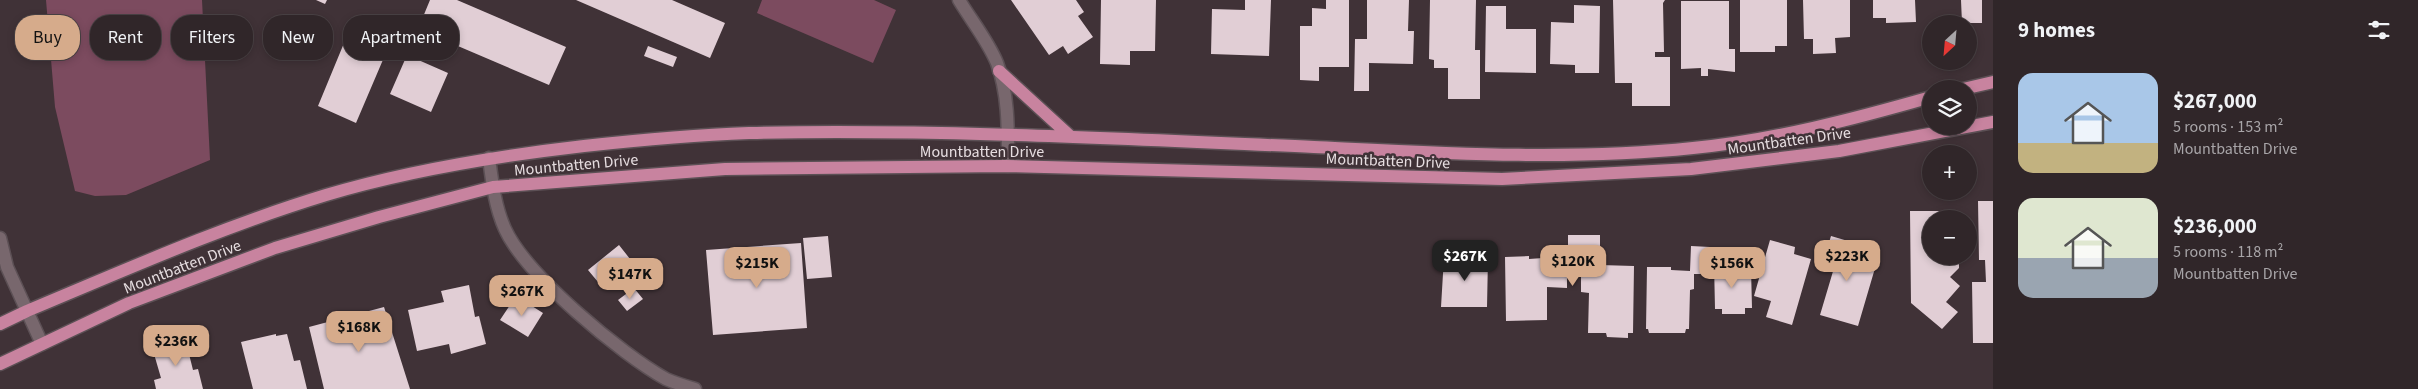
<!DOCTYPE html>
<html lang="en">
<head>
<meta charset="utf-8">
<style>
  :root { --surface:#302629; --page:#3c3235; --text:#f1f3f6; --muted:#a8a5a8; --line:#4b4346; --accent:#d6ab8b }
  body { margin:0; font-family:"Source Sans 3",sans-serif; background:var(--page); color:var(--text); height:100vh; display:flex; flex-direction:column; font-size:19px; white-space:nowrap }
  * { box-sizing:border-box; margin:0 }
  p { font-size:16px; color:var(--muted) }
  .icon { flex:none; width:28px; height:28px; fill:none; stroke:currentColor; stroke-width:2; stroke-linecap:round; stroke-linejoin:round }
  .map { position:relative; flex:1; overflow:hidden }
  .drawer { display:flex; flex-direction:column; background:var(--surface); width:425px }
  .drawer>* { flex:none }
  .top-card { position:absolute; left:15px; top:15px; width:475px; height:45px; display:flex; gap:10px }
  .needle { width:32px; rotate:206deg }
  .controls { position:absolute; left:1922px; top:15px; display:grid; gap:10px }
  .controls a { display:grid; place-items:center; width:55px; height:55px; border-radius:50%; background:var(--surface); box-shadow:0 2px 8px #0003,0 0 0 1px var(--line); font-size:25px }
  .price { position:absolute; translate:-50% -42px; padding:0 11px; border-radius:10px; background:var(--accent); color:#111; font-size:16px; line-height:32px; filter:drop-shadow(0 1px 2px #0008) }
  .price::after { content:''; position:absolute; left:50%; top:30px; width:15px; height:11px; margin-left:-8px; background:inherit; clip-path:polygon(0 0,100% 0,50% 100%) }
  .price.current { background:#222; color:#fff }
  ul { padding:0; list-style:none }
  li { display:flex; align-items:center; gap:15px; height:125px; padding:0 25px }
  li span { display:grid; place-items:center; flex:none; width:140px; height:100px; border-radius:15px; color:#555 }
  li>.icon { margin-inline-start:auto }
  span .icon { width:60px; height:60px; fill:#fffc; stroke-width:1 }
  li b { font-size:21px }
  h2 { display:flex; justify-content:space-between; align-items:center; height:60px; padding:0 25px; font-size:21px }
  .pill { padding:0 18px; border-radius:20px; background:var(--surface); box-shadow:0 2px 8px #0003,0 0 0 1px var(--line); font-size:18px; line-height:45px }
  .pill.current { background:var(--accent); color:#111 }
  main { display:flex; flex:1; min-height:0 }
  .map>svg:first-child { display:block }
</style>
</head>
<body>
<main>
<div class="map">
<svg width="1993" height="389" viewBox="0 0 1993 389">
  <rect width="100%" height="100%" fill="#403237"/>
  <path fill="#7c4b5f" d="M 46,0 L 202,0 L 210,160 L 126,195 L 95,196 L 75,191 L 55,107 Z
    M 762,0 L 874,0 L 896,10 L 873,63 L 757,13 Z"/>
  <path fill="#e1ced5" d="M 316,0 L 327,0 L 325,4 Z
    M 430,0 L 457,0 L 566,47 L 549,85 L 418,29 Z
    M 576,0 L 672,0 L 725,23 L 710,58 Z
    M 1011,0 L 1076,0 L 1084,12 L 1078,16 L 1093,37 L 1068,54 L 1063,46 L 1049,55 Z
    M 1101,0 L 1156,0 L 1155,51 L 1130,51 L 1130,65 L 1100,64 Z
    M 1245,0 L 1271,0 L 1269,56 L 1211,54 L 1212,9 L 1245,10 Z
    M 1326,0 L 1349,0 L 1349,67 L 1319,67 L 1319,81 L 1300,80 L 1300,26 L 1312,26 L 1312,8 L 1326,9 Z
    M 1367,0 L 1409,0 L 1408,31 L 1414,31 L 1413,64 L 1369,63 L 1369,91 L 1354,91 L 1355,39 L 1367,39 Z
    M 1430,0 L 1476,0 L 1475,50 L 1480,50 L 1480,99 L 1448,99 L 1448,68 L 1434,68 L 1434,60 L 1429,59 Z
    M 1613,0 L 1665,0 L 1663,3 L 1664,52 L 1655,52 L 1655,57 L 1670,57 L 1670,106 L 1632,106 L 1632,83 L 1615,83 Z
    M 1740,0 L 1787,0 L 1787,46 L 1775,46 L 1775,52 L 1740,52 Z
    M 1803,0 L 1850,0 L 1850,37 L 1835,38 L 1836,53 L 1813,54 L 1813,39 L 1804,39 Z
    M 1873,0 L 1915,0 L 1916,22 L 1886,23 L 1886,18 L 1873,18 Z
    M 1961,0 L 1982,0 L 1982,23 L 1962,23 Z
    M 1681,1 L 1729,1 L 1729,49 L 1735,49 L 1735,72 L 1708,69 L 1708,76 L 1701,76 L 1701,68 L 1681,69 Z
    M 1574,5 L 1600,6 L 1599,73 L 1575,73 L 1575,65 L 1550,64 L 1551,22 L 1574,23 Z
    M 1486,6 L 1506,6 L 1506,29 L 1536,29 L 1536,73 L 1485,72 Z
    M 349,31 L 388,48 L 356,123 L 318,106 Z
    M 648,46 L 677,57 L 673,67 L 644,56 Z
    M 407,55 L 448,73 L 431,112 L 390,94 Z
    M 1978,201 L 1993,201 L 1993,343 L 1973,343 L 1972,282 L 1986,282 L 1985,260 L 1979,260 Z
    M 1910,211 L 1957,211 L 1958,219 L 1931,219 L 1931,256 L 1959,256 L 1959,268 L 1950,277 L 1960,286 L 1946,302 L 1958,312 L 1942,329 L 1911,303 Z
    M 1568,235 L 1600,235 L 1600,265 L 1634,266 L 1633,333 L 1628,333 L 1628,338 L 1607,337 L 1606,333 L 1588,333 L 1589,293 L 1581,292 L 1581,270 L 1567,269 L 1567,288 L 1547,287 L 1547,320 L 1506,321 L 1505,257 L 1529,256 L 1529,259 L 1543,258 L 1543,254 L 1567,255 L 1568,260 Z
    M 828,236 L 832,277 L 807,279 L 803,238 Z
    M 1831,236 L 1848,241 L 1845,249 L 1878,258 L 1858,326 L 1820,315 L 1834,268 L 1822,265 Z
    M 1770,240 L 1795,247 L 1794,254 L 1811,259 L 1792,325 L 1766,317 L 1771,301 L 1754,296 Z
    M 801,243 L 807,328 L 713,335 L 706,250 Z
    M 619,245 L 634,264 L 603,288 L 588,270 Z
    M 1691,246 L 1710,247 L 1709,274 L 1694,274 L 1694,289 L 1690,290 L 1689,329 L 1686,329 L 1685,333 L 1649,333 L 1648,329 L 1646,329 L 1647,267 L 1671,267 L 1671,270 L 1690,271 Z
    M 1444,257 L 1488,258 L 1487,307 L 1441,307 Z
    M 1714,263 L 1733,263 L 1733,268 L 1751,268 L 1752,308 L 1745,308 L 1745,314 L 1722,314 L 1722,309 L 1715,309 Z
    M 469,285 L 475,317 L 479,316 L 486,344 L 451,354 L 449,344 L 417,351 L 408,310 L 444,302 L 441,291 Z
    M 634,288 L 643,299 L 627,311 L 618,300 Z
    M 516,296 L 543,313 L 528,337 L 500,320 Z
    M 384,307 L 410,389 L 324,389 L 309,327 Z
    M 276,334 L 276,336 L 287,334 L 294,361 L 300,360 L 307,389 L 253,389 L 241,342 Z
    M 185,338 L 193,370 L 198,369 L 203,389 L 156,389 L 154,380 L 161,378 L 152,347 Z"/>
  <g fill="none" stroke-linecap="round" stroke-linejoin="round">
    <defs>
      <path id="minor" d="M 959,0 C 971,20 988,41 997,63 C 1009,95 1008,132 1008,166
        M 489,158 C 492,181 495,207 505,229 C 526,275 621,354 666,379 C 675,383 685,386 695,389
        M 0,238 L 7,267 L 42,344"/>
      <path id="major" d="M 999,71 L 1071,137
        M 1963,89 L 1993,82
        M 0,324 L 27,311 C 125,270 224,226 326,195 C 410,170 497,156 584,146 C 639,140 694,135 749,133 C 937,129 1126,139 1314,147 C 1439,153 1568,161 1693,148 C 1774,140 1854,119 1931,97
        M 0,364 L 129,303 L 275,248 L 379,217 L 493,187 L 725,169 L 1005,166 L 1502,179 L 1691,169 L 1839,151 L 1993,122"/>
    </defs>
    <use href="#minor" stroke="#5c5055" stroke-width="15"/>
    <use href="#major" stroke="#5c5055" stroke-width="15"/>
    <use href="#minor" stroke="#78676d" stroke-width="12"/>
    <use href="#major" stroke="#c8839f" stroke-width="12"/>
  </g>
  <g text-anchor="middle" stroke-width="5" stroke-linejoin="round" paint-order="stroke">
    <g font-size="16" fill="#e6dde0" stroke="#403237">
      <text transform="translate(1789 140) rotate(-8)" y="6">Mountbatten Drive</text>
      <text x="982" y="157">Mountbatten Drive</text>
      <text transform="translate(1388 160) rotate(2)" y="6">Mountbatten Drive</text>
      <text transform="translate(576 164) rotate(-5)" y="6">Mountbatten Drive</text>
      <text transform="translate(182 266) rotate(-21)" y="6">Mountbatten Drive</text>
    </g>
  </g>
</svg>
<div class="controls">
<a><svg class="needle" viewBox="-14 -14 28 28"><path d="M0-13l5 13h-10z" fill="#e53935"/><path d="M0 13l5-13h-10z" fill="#a8a5a8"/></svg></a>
<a><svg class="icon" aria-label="layers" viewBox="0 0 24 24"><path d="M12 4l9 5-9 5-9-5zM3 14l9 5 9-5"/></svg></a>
<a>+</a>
<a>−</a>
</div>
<b class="price current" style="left:1465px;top:282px">$267K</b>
<b class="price" style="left:1847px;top:282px">$223K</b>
<b class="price" style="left:1573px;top:287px">$120K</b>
<b class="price" style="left:757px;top:289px">$215K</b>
<b class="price" style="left:1732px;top:289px">$156K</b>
<b class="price" style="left:630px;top:300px">$147K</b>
<b class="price" style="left:522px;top:317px">$267K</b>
<b class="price" style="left:359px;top:353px">$168K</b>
<b class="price" style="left:176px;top:367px">$236K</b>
<div class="top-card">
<a class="pill current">Buy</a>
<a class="pill">Rent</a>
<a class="pill">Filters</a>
<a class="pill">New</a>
<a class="pill">Apartment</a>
</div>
</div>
<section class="drawer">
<h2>9 homes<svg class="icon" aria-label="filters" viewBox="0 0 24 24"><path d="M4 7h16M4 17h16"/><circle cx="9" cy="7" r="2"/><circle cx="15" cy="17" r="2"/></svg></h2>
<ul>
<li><span style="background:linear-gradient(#a9c7e8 70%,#c2b280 0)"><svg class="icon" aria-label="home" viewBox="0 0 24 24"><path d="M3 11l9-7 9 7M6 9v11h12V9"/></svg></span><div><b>$267,000</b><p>5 rooms · 153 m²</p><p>Mountbatten Drive</p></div></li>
<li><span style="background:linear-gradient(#dfe7d0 60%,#9aa5b1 0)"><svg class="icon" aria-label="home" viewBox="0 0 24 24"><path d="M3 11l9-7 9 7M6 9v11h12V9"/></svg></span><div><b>$236,000</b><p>5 rooms · 118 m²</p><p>Mountbatten Drive</p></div></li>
</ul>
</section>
</main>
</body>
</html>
